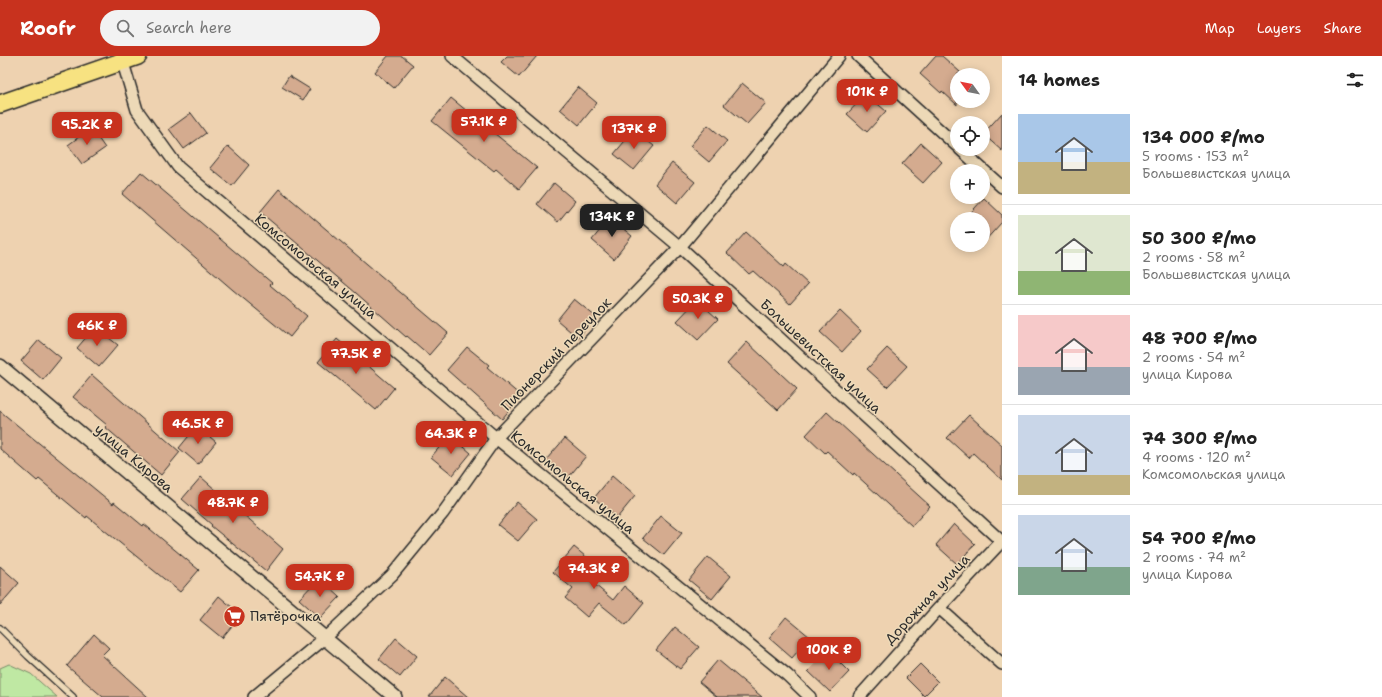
<!DOCTYPE html>
<html lang="en">
<head>
<meta charset="utf-8">
<style>
  :root { --surface:#fff; --page:#f2f2f2; --text:#222; --muted:#767676; --line:#e0e0e0; --accent:#c8321e }
  body { margin:0; font-family:"Shantell Sans",sans-serif; background:var(--page); color:var(--text); height:100vh; display:flex; flex-direction:column; font-size:15px; white-space:nowrap }
  * { box-sizing:border-box; margin:0 }
  p { font-size:13px; color:var(--muted) }
  .icon { flex:none; width:22px; height:22px; fill:none; stroke:currentColor; stroke-width:2; stroke-linecap:round; stroke-linejoin:round }
  .map { position:relative; flex:1; overflow:hidden }
  .drawer { display:flex; flex-direction:column; background:var(--surface); width:380px }
  .drawer>* { flex:none }
  .needle { width:26px; rotate:303deg }
  .buttons { position:absolute; left:950px; top:12px; display:grid; gap:8px }
  .buttons a { display:grid; place-items:center; width:40px; height:40px; border-radius:50%; background:var(--surface); box-shadow:0 2px 10px #0003; font-size:20px }
  .price { position:absolute; translate:-50% -34px; padding:0 9px; border-radius:8px; background:var(--accent); color:#fff; font-size:13px; line-height:26px; filter:drop-shadow(0 1px 2px #0008) }
  .price::after { content:''; position:absolute; left:50%; top:24px; width:12px; height:9px; margin-left:-6px; background:inherit; clip-path:polygon(0 0,100% 0,50% 100%) }
  .price.selected { background:#222; color:#fff }
  ul { padding:0; list-style:none }
  li { display:flex; align-items:center; gap:12px; height:100px; padding:0 16px }
  li+li { border-top:1px solid var(--line) }
  li span { display:grid; place-items:center; flex:none; width:112px; height:80px; border-radius:0px; color:#555 }
  li>.icon { margin-inline-start:auto }
  span .icon { width:48px; height:48px; fill:#fffc; stroke-width:1 }
  li b { font-size:17px }
  h2 { display:flex; justify-content:space-between; align-items:center; height:48px; padding:0 16px; font-size:17px }
  header { display:flex; align-items:center; gap:24px; box-sizing:border-box; height:56px; padding:0 20px; background:var(--accent); color:#fff }
  header strong { font-size:19px }
  nav { display:flex; gap:22px; margin-inline-start:auto; font-size:14px }
  .search { width:280px; height:36px; background:var(--page); display:flex; align-items:center; gap:10px; box-sizing:border-box; padding:0 14px; border-radius:22px; color:var(--muted); font-size:15px }
  main { display:flex; flex:1; min-height:0 }
  .map>svg:first-child { display:block }
</style>
</head>
<body>
<header>
<strong>Roofr</strong>
<div class="search"><svg class="icon" aria-label="search" viewBox="0 0 24 24"><circle cx="10" cy="10" r="6"/><path d="M15 15l6 6"/></svg>Search here</div>
<nav><a>Map</a><a>Layers</a><a>Share</a></nav>
</header>
<main>
<div class="map">
<svg width="1002" height="641" viewBox="0 0 1002 641">
  <rect width="100%" height="100%" fill="#eed2b0"/>
  <filter id="ink" filterUnits="userSpaceOnUse"><feTurbulence type="fractalNoise" baseFrequency=".025" numOctaves="2"/><feDisplacementMap in="SourceGraphic" scale="8" xChannelSelector="R" yChannelSelector="G"/><feConvolveMatrix kernelMatrix="1 2 1 2 8 2 1 2 1" color-interpolation-filters="sRGB"/></filter>
  <g filter="url(#ink)">
    <path fill="#bfe8a3" stroke="#758a67" d="M 9,608 L 31,618 L 57,641 L 0,641 L 0,612 Z"/>
    <path fill="#d4ab8f" stroke="#2b2b2b" d="M 388,0 L 402,0 L 413,9 L 394,32 L 375,16 Z
      M 507,0 L 537,0 L 519,21 L 501,6 Z
      M 936,0 L 942,0 L 960,16 L 957,19 L 957,49 L 942,35 L 941,37 L 920,18 Z
      M 289,20 L 310,33 L 303,44 L 282,31 Z
      M 742,27 L 766,47 L 747,68 L 724,49 Z
      M 578,31 L 597,47 L 579,69 L 560,53 Z
      M 866,38 L 886,55 L 867,76 L 847,58 Z
      M 451,42 L 537,112 L 519,133 L 496,113 L 494,115 L 432,65 Z
      M 191,57 L 206,77 L 184,93 L 169,73 Z
      M 1002,57 L 1002,95 L 983,78 Z
      M 708,69 L 727,85 L 709,106 L 690,90 Z
      M 91,72 L 105,92 L 82,108 L 68,89 Z
      M 634,74 L 654,90 L 634,114 L 614,98 Z
      M 921,87 L 942,106 L 923,127 L 902,108 Z
      M 228,90 L 249,109 L 232,130 L 210,112 Z
      M 672,107 L 695,126 L 677,147 L 655,128 Z
      M 141,116 L 272,227 L 270,229 L 307,260 L 290,281 L 233,234 L 122,138 Z
      M 554,127 L 575,145 L 558,166 L 537,148 Z
      M 279,133 L 448,277 L 429,299 L 407,280 L 406,281 L 356,237 L 260,156 Z
      M 984,142 L 1002,159 L 1002,166 L 983,187 L 983,163 L 965,163 Z
      M 610,162 L 632,180 L 614,203 L 592,184 Z
      M 746,176 L 784,211 L 786,208 L 808,228 L 790,248 L 753,215 L 749,218 L 727,197 Z
      M 574,243 L 596,261 L 578,282 L 557,264 Z
      M 697,244 L 718,263 L 698,284 L 677,265 Z
      M 840,255 L 861,275 L 842,296 L 820,276 Z
      M 95,271 L 118,289 L 99,311 L 77,292 Z
      M 337,283 L 394,332 L 376,354 L 318,306 Z
      M 39,284 L 61,302 L 43,324 L 21,305 Z
      M 747,286 L 797,333 L 778,354 L 727,308 Z
      M 467,291 L 489,309 L 487,311 L 521,340 L 502,363 L 447,314 Z
      M 887,292 L 907,310 L 887,331 L 867,313 Z
      M 92,319 L 180,396 L 161,419 L 105,371 L 107,369 L 73,341 Z
      M 0,355 L 113,448 L 114,446 L 143,470 L 144,468 L 199,514 L 180,536 L 87,460 L 86,462 L 39,423 L 37,425 L 0,393 Z
      M 827,356 L 930,450 L 912,470 L 854,417 L 853,419 L 827,395 L 825,397 L 806,379 Z
      M 969,359 L 1002,389 L 1002,424 L 973,397 L 969,402 L 947,382 Z
      M 197,370 L 216,386 L 198,408 L 179,392 Z
      M 450,379 L 471,397 L 453,419 L 431,401 Z
      M 565,382 L 586,400 L 568,422 L 546,404 Z
      M 612,420 L 635,440 L 617,462 L 594,442 Z
      M 201,421 L 283,493 L 266,515 L 211,470 L 212,469 L 182,443 Z
      M 517,446 L 537,463 L 518,485 L 498,469 Z
      M 661,460 L 682,477 L 664,499 L 643,482 Z
      M 954,468 L 975,488 L 957,508 L 936,489 Z
      M 574,491 L 591,505 L 581,517 L 613,544 L 624,530 L 644,547 L 626,569 L 599,547 L 587,561 L 565,542 L 573,533 L 553,516 Z
      M 708,501 L 731,520 L 712,543 L 689,524 Z
      M 0,510 L 19,527 L 0,549 Z
      M 319,522 L 340,541 L 320,562 L 299,543 Z
      M 219,540 L 241,559 L 222,582 L 200,564 Z
      M 786,561 L 810,581 L 792,602 L 769,582 Z
      M 675,571 L 699,591 L 680,613 L 656,594 Z
      M 94,578 L 109,592 L 102,599 L 148,641 L 103,641 L 67,610 Z
      M 396,582 L 417,600 L 400,621 L 379,603 Z
      M 828,595 L 849,616 L 830,636 L 808,615 Z
      M 718,604 L 762,641 L 717,641 L 699,626 Z
      M 920,608 L 938,626 L 924,640 L 906,622 Z
      M 445,621 L 468,641 L 429,641 Z"/>
    <g fill="none" stroke-linecap="round" stroke-linejoin="round">
      <defs>
        <path id="service" d="M 0,572 L 28,600 L 73,641"/>
        <path id="minor" d="M 121,0 L 137,54 L 178,111 L 496,382 L 787,619 L 810,641
          M 452,0 L 680,191 L 1001,485
          M 858,0 L 957,90
          M 960,93 L 1002,131
          M 939,552 L 1002,608
          M 254,641 L 325,582 L 392,519 L 443,457 L 496,382 L 680,191 L 839,0
          M 859,641 L 939,552 L 1002,485"/>
        <path id="tertiary" d="M 0,310 L 395,641"/>
        <path id="primary" d="M 0,48 L 138,0"/>
      </defs>
      <use href="#service" stroke="#2b2b2b" stroke-width="8"/>
      <use href="#minor" stroke="#2b2b2b" stroke-width="14"/>
      <use href="#tertiary" stroke="#2b2b2b" stroke-width="16"/>
      <use href="#primary" stroke="#2b2b2b" stroke-width="20"/>
      <use href="#service" stroke="#edd9b7" stroke-width="5.5"/>
      <use href="#minor" stroke="#edd9b7" stroke-width="11"/>
      <use href="#tertiary" stroke="#edd9b7" stroke-width="13"/>
      <use href="#primary" stroke="#f7e281" stroke-width="17"/>
    </g>
  </g>
  <defs>
    <symbol id="supermarket-disc" viewBox="-11 -11 22 22"><circle r="9.5" fill="#c8321e" stroke="#edd9b7"/><path d="M-6-5.5h2.5l.6 2H6L4.5 2H-2.5L-4.4-4H-6ZM-1.5 3.2a1.3 1.3 0 1 0 .1 0ZM3 3.2a1.3 1.3 0 1 0 .1 0Z" fill="#fff"/></symbol>
  </defs>
  <g fill-rule="evenodd">
    <use href="#supermarket-disc" x="222" y="548" width="25" height="25"/>
  </g>
  <g text-anchor="middle" stroke-width="3" stroke-linejoin="round" paint-order="stroke">
    <g font-size="14" fill="#2b2b2b" stroke="#edd9b7">
      <text transform="translate(316 210) rotate(40)" y="5">Комсомольская улица</text>
      <text transform="translate(556 298) rotate(-46)" y="5">Пионерский переулок</text>
      <text transform="translate(821 300) rotate(43)" y="5">Большевистская улица</text>
      <text transform="translate(134 402) rotate(40)" y="5">улица Кирова</text>
      <text transform="translate(573 426) rotate(39)" y="5">Комсомольская улица</text>
      <text transform="translate(927 543) rotate(-47)" y="5">Дорожная улица</text>
    </g>
    <g font-size="14" fill="#2b2b2b" stroke="#edd9b7" text-anchor="start">
      <text x="250" y="565">Пятёрочка</text>
    </g>
  </g>
</svg>
<div class="buttons">
<a><svg class="needle" viewBox="-14 -14 28 28"><path d="M0-13l5 13h-10z" fill="#e53935"/><path d="M0 13l5-13h-10z" fill="#767676"/></svg></a>
<a><svg class="icon" aria-label="locate" viewBox="0 0 24 24"><circle cx="12" cy="12" r="6"/><path d="M12 2v4M12 18v4M2 12h4M18 12h4"/></svg></a>
<a>+</a>
<a>−</a>
</div>
<b class="price" style="left:867px;top:57px">101K ₽</b>
<b class="price" style="left:484px;top:87px">57.1K ₽</b>
<b class="price" style="left:87px;top:90px">95.2K ₽</b>
<b class="price" style="left:634px;top:94px">137K ₽</b>
<b class="price selected" style="left:612px;top:182px">134K ₽</b>
<b class="price" style="left:698px;top:264px">50.3K ₽</b>
<b class="price" style="left:97px;top:291px">46K ₽</b>
<b class="price" style="left:356px;top:319px">77.5K ₽</b>
<b class="price" style="left:198px;top:389px">46.5K ₽</b>
<b class="price" style="left:451px;top:399px">64.3K ₽</b>
<b class="price" style="left:233px;top:468px">48.7K ₽</b>
<b class="price" style="left:594px;top:534px">74.3K ₽</b>
<b class="price" style="left:320px;top:542px">54.7K ₽</b>
<b class="price" style="left:829px;top:615px">100K ₽</b>
</div>
<section class="drawer">
<h2>14 homes<svg class="icon" aria-label="filters" viewBox="0 0 24 24"><path d="M4 7h16M4 17h16"/><circle cx="9" cy="7" r="2"/><circle cx="15" cy="17" r="2"/></svg></h2>
<ul>
<li><span style="background:linear-gradient(#a9c7e8 60%,#c2b280 0)"><svg class="icon" aria-label="home" viewBox="0 0 24 24"><path d="M3 11l9-7 9 7M6 9v11h12V9"/></svg></span><div><b>134 000 ₽/mo</b><p>5 rooms · 153 m²</p><p>Большевистская улица</p></div></li>
<li><span style="background:linear-gradient(#dfe7d0 70%,#8fb573 0)"><svg class="icon" aria-label="home" viewBox="0 0 24 24"><path d="M3 11l9-7 9 7M6 9v11h12V9"/></svg></span><div><b>50 300 ₽/mo</b><p>2 rooms · 58 m²</p><p>Большевистская улица</p></div></li>
<li><span style="background:linear-gradient(#f6c9c9 65%,#9aa5b1 0)"><svg class="icon" aria-label="home" viewBox="0 0 24 24"><path d="M3 11l9-7 9 7M6 9v11h12V9"/></svg></span><div><b>48 700 ₽/mo</b><p>2 rooms · 54 m²</p><p>улица Кирова</p></div></li>
<li><span style="background:linear-gradient(#c9d6e8 75%,#c2b280 0)"><svg class="icon" aria-label="home" viewBox="0 0 24 24"><path d="M3 11l9-7 9 7M6 9v11h12V9"/></svg></span><div><b>74 300 ₽/mo</b><p>4 rooms · 120 m²</p><p>Комсомольская улица</p></div></li>
<li><span style="background:linear-gradient(#c9d6e8 65%,#7fa58c 0)"><svg class="icon" aria-label="home" viewBox="0 0 24 24"><path d="M3 11l9-7 9 7M6 9v11h12V9"/></svg></span><div><b>54 700 ₽/mo</b><p>2 rooms · 74 m²</p><p>улица Кирова</p></div></li>
</ul>
</section>
</main>
</body>
</html>
